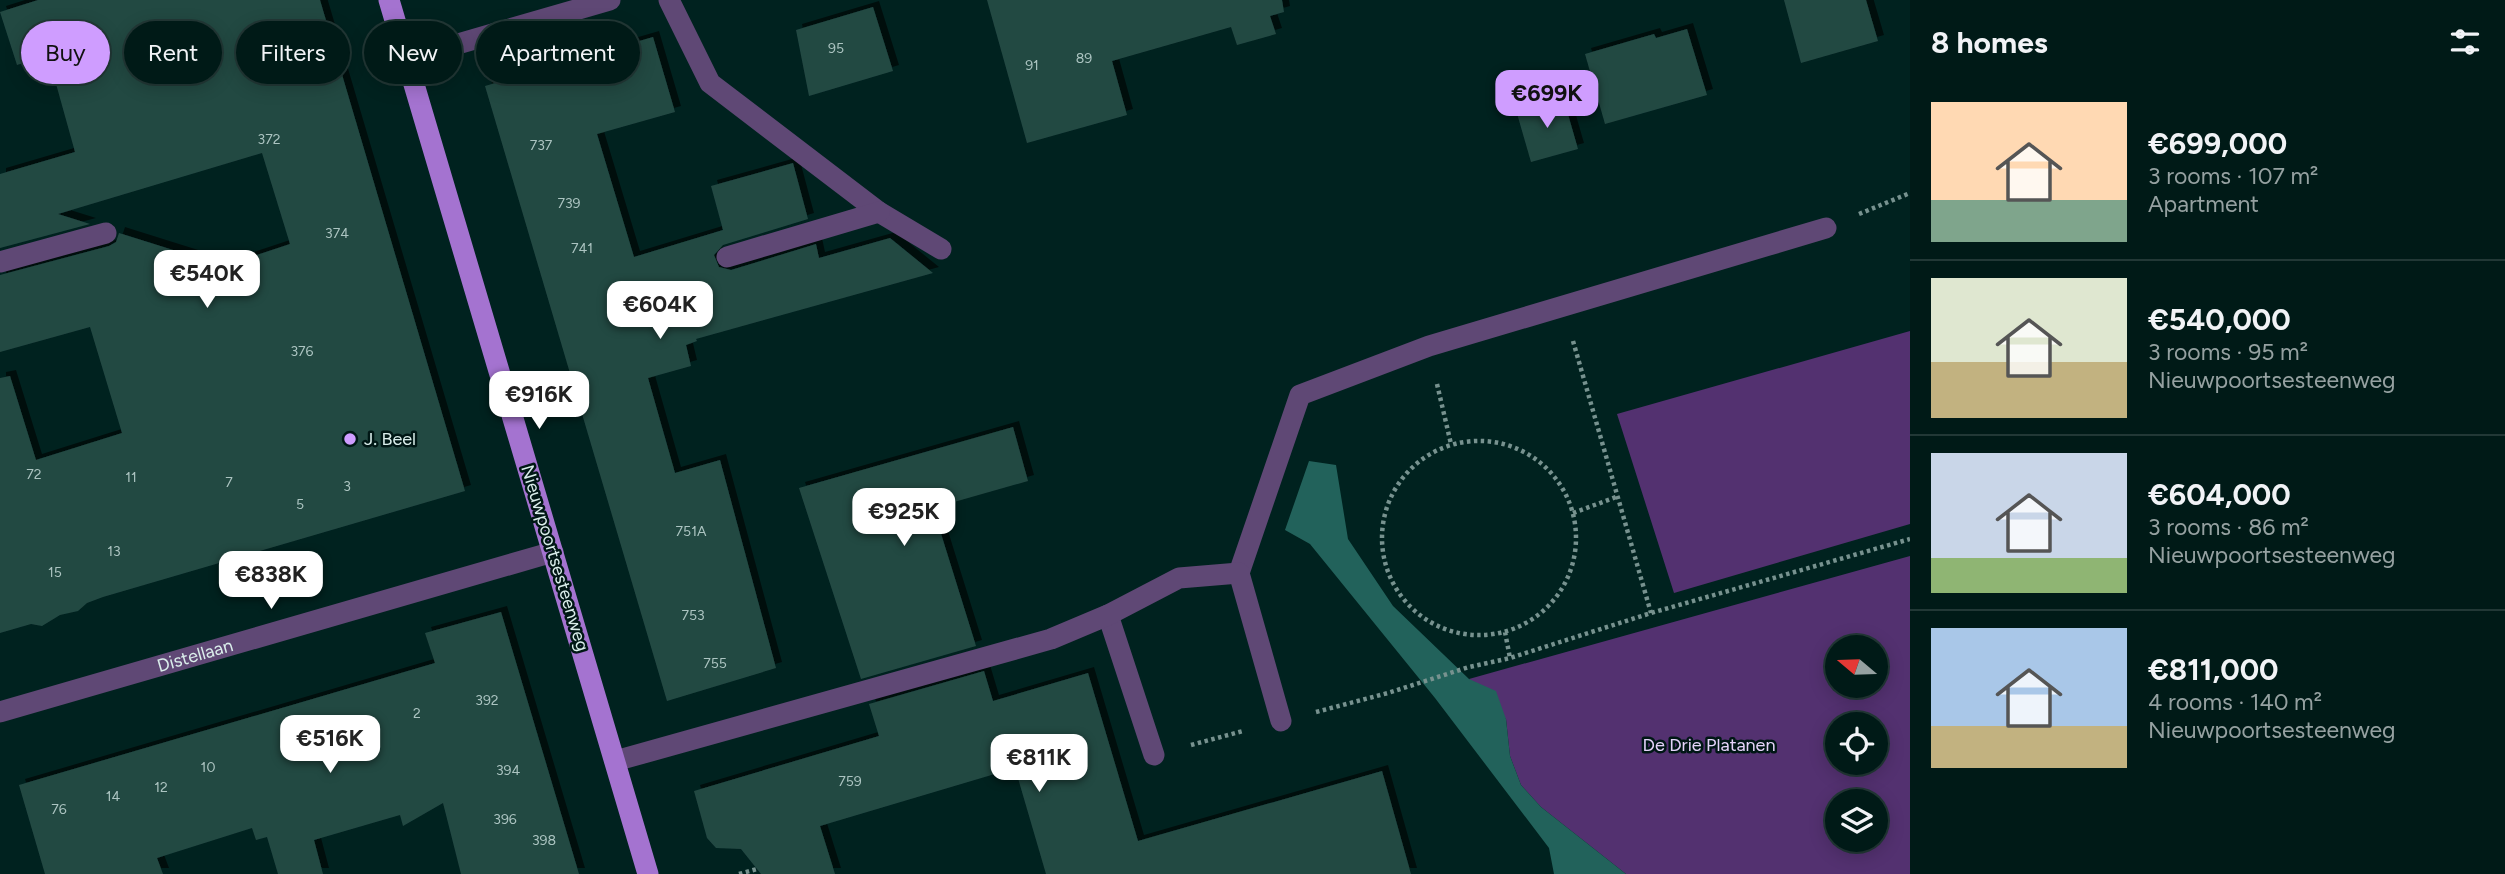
<!DOCTYPE html>
<html lang="en">
<head>
<meta charset="utf-8">
<style>
  :root { --surface:#001a17; --page:#0a2320; --text:#f1f3f6; --muted:#95a1a1; --line:#223836; --accent:#cf9dff }
  body { margin:0; font-family:Figtree,sans-serif; background:var(--page); color:var(--text); height:100vh; display:flex; flex-direction:column; font-size:26px; white-space:nowrap }
  * { box-sizing:border-box; margin:0 }
  p { font-size:23px; color:var(--muted) }
  .icon { flex:none; width:38px; height:38px; fill:none; stroke:currentColor; stroke-width:2; stroke-linecap:round; stroke-linejoin:round }
  .map { position:relative; flex:1; overflow:hidden }
  .panel { display:flex; flex-direction:column; background:var(--surface); width:595px }
  .panel>* { flex:none }
  .banner { position:absolute; left:21px; top:21px; width:665px; height:63px; display:flex; gap:14px }
  .needle { width:46px; rotate:289deg }
  .fabs { position:absolute; left:1825px; top:635px; display:grid; gap:14px }
  .fabs a { display:grid; place-items:center; width:63px; height:63px; border-radius:50%; background:var(--surface); box-shadow:0 4px 18px #0003,0 0 0 2px var(--line); font-size:35px }
  .price { position:absolute; translate:-50% -60px; padding:0 16px; border-radius:14px; background:#fff; color:#222; font-size:23px; line-height:46px; filter:drop-shadow(0 2px 4px #0008) }
  .price::after { content:''; position:absolute; left:50%; top:42px; width:21px; height:16px; margin-left:-10px; background:inherit; clip-path:polygon(0 0,100% 0,50% 100%) }
  .price.selected { background:var(--accent); color:#111 }
  ul { padding:0; list-style:none }
  li { display:flex; align-items:center; gap:21px; height:175px; padding:0 21px }
  li+li { border-top:2px solid var(--line) }
  li span { display:grid; place-items:center; flex:none; width:196px; height:140px; border-radius:0px; color:#555 }
  li>.icon { margin-inline-start:auto }
  span .icon { width:84px; height:84px; fill:#fffc; stroke-width:1 }
  li b { font-size:30px }
  h2 { display:flex; justify-content:space-between; align-items:center; height:84px; padding:0 21px; font-size:30px }
  .tag { padding:0 24px; border-radius:32px; background:var(--surface); box-shadow:0 4px 18px #0003,0 0 0 2px var(--line); font-size:24px; line-height:63px }
  .tag.selected { background:var(--accent); color:#111 }
  main { display:flex; flex:1; min-height:0 }
  .map>svg:first-child { display:block }
</style>
</head>
<body>
<main>
<div class="map">
<svg width="1910" height="874" viewBox="0 0 1910 874">
  <defs>
    <filter id="shadow"><feDropShadow dx="6" dy="-6" stdDeviation="0" flood-color="#0009"/></filter>
  </defs>
  <rect width="100%" height="100%" fill="#00221f"/>
  <path fill="#533170" fill-rule="evenodd" d="M 1910,331 L 1910,524 L 1674,593 L 1617,414 Z
    M 1910,556 L 1910,874 L 1626,874 L 1541,807 L 1521,785 L 1510,756 L 1506,719 L 1469,679 ZM 1838,648 L 1876,648 L 1876,686 L 1838,686 ZM 1838,724 L 1876,724 L 1876,763 L 1838,763 ZM 1838,802 L 1876,802 L 1876,840 L 1838,840 Z"/>
  <path fill="#22625b" d="M 1309,461 L 1336,465 L 1348,539 L 1393,606 L 1469,679 L 1496,691 L 1506,719 L 1510,756 L 1521,785 L 1541,807 L 1626,874 L 1554,874 L 1549,848 L 1435,698 L 1310,544 L 1285,530 Z"/>
  <path fill="#244843" filter="url(#shadow)" d="M 38,0 L 320,0 L 465,491 L 103,597 L 87,603 L 78,611 L 60,615 L 42,626 L 31,624 L 0,633 L 0,378 L 10,376 L 36,460 L 122,433 L 90,327 L 0,352 L 0,275 L 109,246 L 116,242 L 119,233 L 224,266 L 290,244 L 262,153 L 58,214 L 90,224 L 0,248 L 0,174 L 75,152 L 48,55 L 17,65 L 0,12 Z
    M 987,0 L 1282,0 L 1284,12 L 1270,16 L 1276,34 L 1237,45 L 1231,27 L 1112,61 L 1127,115 L 1027,143 Z
    M 1784,0 L 1866,0 L 1878,41 L 1801,63 Z
    M 873,7 L 893,71 L 809,96 L 796,30 Z
    M 1687,29 L 1707,95 L 1605,124 L 1585,54 L 1654,34 L 1656,38 Z
    M 653,37 L 675,112 L 597,134 L 634,257 L 723,230 L 711,186 L 793,163 L 808,219 L 723,245 L 714,255 L 719,267 L 731,270 L 816,244 L 819,258 L 890,238 L 933,273 L 696,339 L 697,341 L 686,345 L 691,366 L 648,378 L 675,473 L 720,460 L 776,668 L 667,701 L 485,86 Z
    M 1563,97 L 1578,149 L 1531,162 L 1516,110 Z
    M 1013,427 L 1028,481 L 933,508 L 976,646 L 861,679 L 799,488 Z
    M 501,612 L 579,874 L 461,874 L 443,803 L 403,826 L 400,815 L 314,840 L 323,874 L 278,874 L 267,837 L 256,840 L 252,828 L 157,858 L 163,874 L 45,874 L 19,785 L 435,663 L 425,633 Z
    M 984,671 L 993,701 L 1088,673 L 1138,841 L 1382,771 L 1411,874 L 1046,874 L 1015,768 L 820,826 L 835,874 L 761,874 L 741,849 L 716,848 L 707,838 L 694,791 L 879,736 L 869,704 Z"/>
  <g fill="none" stroke-linecap="round" stroke-linejoin="round">
    <path stroke="#77928f" stroke-width="4.5" stroke-dasharray="3.5 3.5" stroke-linecap="butt" d="M 1859,214 L 1910,193
      M 1573,341 L 1651,613
      M 1437,384 L 1451,444
      M1382 538a97 97 0 1 1 194 0a97 97 0 1 1-194 0Z
      M 1573,513 L 1619,496
      M 1505,632 L 1510,658
      M 1316,712 L 1388,693 L 1469,667 L 1510,658 L 1651,613 L 1910,539
      M 1191,745 L 1243,731
      M 739,874 L 757,869"/>
    <g stroke="#5f4875" stroke-width="21">
      <path d="M 669,0 L 710,83 L 879,212 L 941,249"/>
      <path d="M 406,59 L 610,0"/>
      <path d="M 727,257 L 879,212"/>
      <path d="M 0,262 L 106,233"/>
      <path d="M 1239,573 L 1300,395 L 1429,346 L 1826,228"/>
      <path d="M 1108,615 L 1154,755"/>
      <path id="s1" d="M 0,712 L 553,552"/>
      <path d="M 615,761 L 1051,639 L 1108,615 L 1179,578 L 1239,573 L 1281,721"/>
    </g>
    <path stroke="#a473d0" stroke-width="21" d="M 389,0 L 648,874"/>
  </g>
  <circle fill="#cf9dff" stroke="#001715" stroke-width="2.5" cx="350" cy="439" r="7"/>
  <g text-anchor="middle" stroke-width="5" stroke-linejoin="round" paint-order="stroke">
    <g font-size="14" fill="#acc4c1">
      <text x="836" y="53">95</text>
      <text x="1084" y="63">89</text>
      <text x="1032" y="70">91</text>
      <text x="269" y="144">372</text>
      <text x="541" y="150">737</text>
      <text x="569" y="208">739</text>
      <text x="337" y="238">374</text>
      <text x="582" y="253">741</text>
      <text x="302" y="356">376</text>
      <text x="34" y="479">72</text>
      <text x="131" y="482">11</text>
      <text x="229" y="487">7</text>
      <text x="347" y="491">3</text>
      <text x="300" y="509">5</text>
      <text x="691" y="536">751A</text>
      <text x="114" y="556">13</text>
      <text x="55" y="577">15</text>
      <text x="693" y="620">753</text>
      <text x="715" y="668">755</text>
      <text x="487" y="705">392</text>
      <text x="417" y="718">2</text>
      <text x="208" y="772">10</text>
      <text x="508" y="775">394</text>
      <text x="850" y="786">759</text>
      <text x="161" y="792">12</text>
      <text x="113" y="801">14</text>
      <text x="59" y="814">76</text>
      <text x="505" y="824">396</text>
      <text x="544" y="845">398</text>
    </g>
    <g font-size="18" fill="#daeeeb" stroke="#001715" text-anchor="start">
      <text x="364" y="445">J. Beel</text>
    </g>
    <g font-size="18" fill="#daeeeb" stroke="#001715">
      <text transform="translate(555 558) rotate(73)" y="6">Nieuwpoortsesteenweg</text>
      <text dy="6" stroke="none"><textPath href="#s1" startOffset="203">Distellaan</textPath></text>
    </g>
    <g font-size="18" fill="#e6d4fb" stroke="#001715">
      <text x="1709" y="751">De Drie Platanen</text>
    </g>
  </g>
</svg>
<div class="fabs">
<a><svg class="needle" viewBox="-14 -14 28 28"><path d="M0-13l5 13h-10z" fill="#e53935"/><path d="M0 13l5-13h-10z" fill="#95a1a1"/></svg></a>
<a><svg class="icon" aria-label="locate" viewBox="0 0 24 24"><circle cx="12" cy="12" r="6"/><path d="M12 2v4M12 18v4M2 12h4M18 12h4"/></svg></a>
<a><svg class="icon" aria-label="layers" viewBox="0 0 24 24"><path d="M12 4l9 5-9 5-9-5zM3 14l9 5 9-5"/></svg></a>
</div>
<b class="price selected" style="left:1547px;top:130px">€699K</b>
<b class="price" style="left:207px;top:310px">€540K</b>
<b class="price" style="left:660px;top:341px">€604K</b>
<b class="price" style="left:539px;top:431px">€916K</b>
<b class="price" style="left:904px;top:548px">€925K</b>
<b class="price" style="left:271px;top:611px">€838K</b>
<b class="price" style="left:330px;top:775px">€516K</b>
<b class="price" style="left:1039px;top:794px">€811K</b>
<div class="banner">
<a class="tag selected">Buy</a>
<a class="tag">Rent</a>
<a class="tag">Filters</a>
<a class="tag">New</a>
<a class="tag">Apartment</a>
</div>
</div>
<section class="panel">
<h2>8 homes<svg class="icon" aria-label="filters" viewBox="0 0 24 24"><path d="M4 7h16M4 17h16"/><circle cx="9" cy="7" r="2"/><circle cx="15" cy="17" r="2"/></svg></h2>
<ul>
<li><span style="background:linear-gradient(#ffd9b3 70%,#7fa58c 0)"><svg class="icon" aria-label="home" viewBox="0 0 24 24"><path d="M3 11l9-7 9 7M6 9v11h12V9"/></svg></span><div><b>€699,000</b><p>3 rooms · 107 m²</p><p>Apartment</p></div></li>
<li><span style="background:linear-gradient(#dfe7d0 60%,#c2b280 0)"><svg class="icon" aria-label="home" viewBox="0 0 24 24"><path d="M3 11l9-7 9 7M6 9v11h12V9"/></svg></span><div><b>€540,000</b><p>3 rooms · 95 m²</p><p>Nieuwpoortsesteenweg</p></div></li>
<li><span style="background:linear-gradient(#c9d6e8 75%,#8fb573 0)"><svg class="icon" aria-label="home" viewBox="0 0 24 24"><path d="M3 11l9-7 9 7M6 9v11h12V9"/></svg></span><div><b>€604,000</b><p>3 rooms · 86 m²</p><p>Nieuwpoortsesteenweg</p></div></li>
<li><span style="background:linear-gradient(#a9c7e8 70%,#c2b280 0)"><svg class="icon" aria-label="home" viewBox="0 0 24 24"><path d="M3 11l9-7 9 7M6 9v11h12V9"/></svg></span><div><b>€811,000</b><p>4 rooms · 140 m²</p><p>Nieuwpoortsesteenweg</p></div></li>
</ul>
</section>
</main>
</body>
</html>
